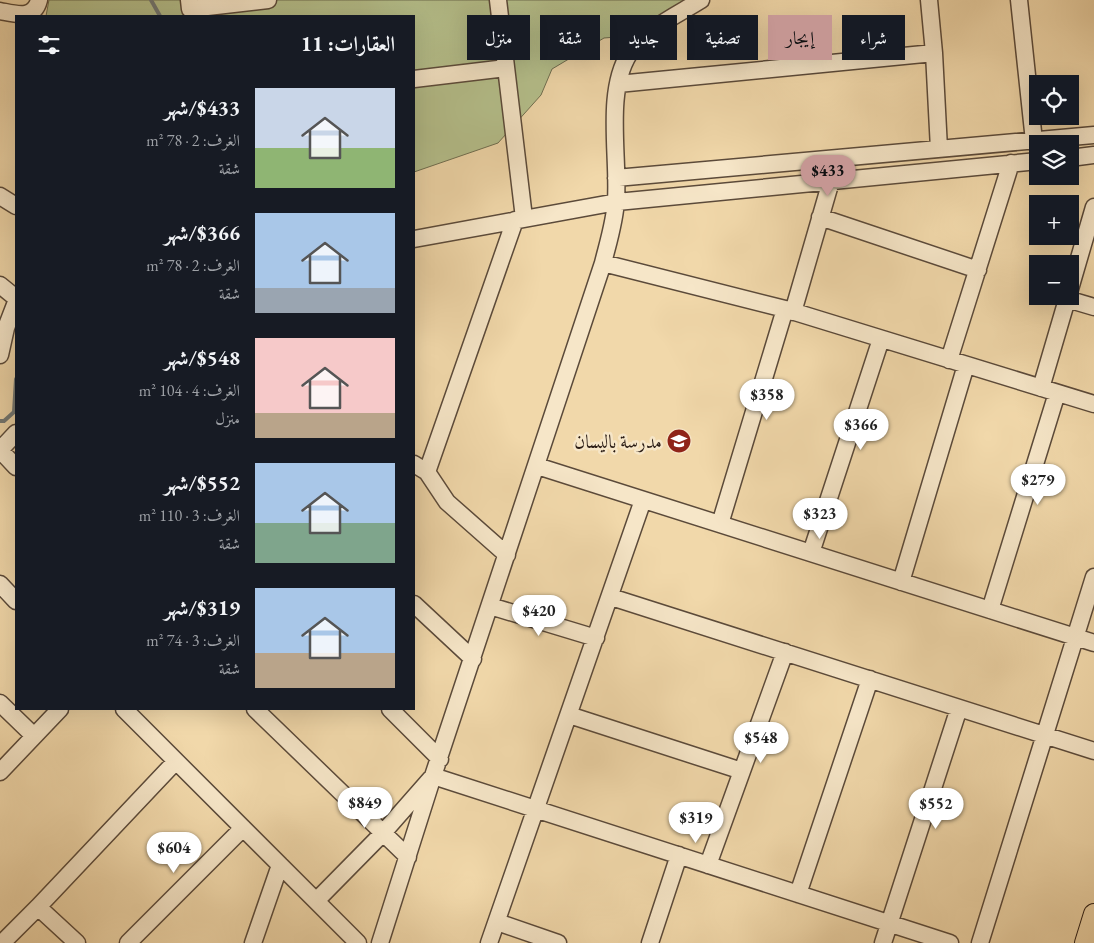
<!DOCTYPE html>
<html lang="ar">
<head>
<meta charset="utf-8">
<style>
  :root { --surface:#171b24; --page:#20242c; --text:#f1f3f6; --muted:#9ea1a6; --accent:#c59692 }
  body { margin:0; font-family:"EB Garamond",Amiri,serif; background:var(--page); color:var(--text); direction:rtl; height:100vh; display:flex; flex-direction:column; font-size:19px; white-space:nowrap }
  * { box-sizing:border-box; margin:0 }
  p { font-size:16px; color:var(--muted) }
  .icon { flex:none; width:28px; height:28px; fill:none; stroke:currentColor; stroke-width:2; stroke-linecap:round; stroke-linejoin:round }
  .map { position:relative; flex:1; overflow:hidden; direction:ltr }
  .details { position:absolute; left:15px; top:15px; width:400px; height:695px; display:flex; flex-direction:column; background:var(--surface); border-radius:0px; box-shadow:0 5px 20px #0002; direction:rtl }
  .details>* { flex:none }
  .banner { position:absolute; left:430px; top:15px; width:475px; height:45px; direction:rtl; display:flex; gap:10px }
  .controls { position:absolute; left:1029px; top:75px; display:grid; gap:10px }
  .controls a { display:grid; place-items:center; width:50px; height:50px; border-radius:0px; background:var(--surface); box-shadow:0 5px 20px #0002; font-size:25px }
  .price { position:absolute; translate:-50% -42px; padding:0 11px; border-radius:18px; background:#fff; color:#222; font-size:16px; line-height:32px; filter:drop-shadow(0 1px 2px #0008) }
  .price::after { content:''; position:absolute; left:50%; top:30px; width:15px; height:11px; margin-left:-8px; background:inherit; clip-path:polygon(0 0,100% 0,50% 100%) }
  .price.on { background:var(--accent); color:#111 }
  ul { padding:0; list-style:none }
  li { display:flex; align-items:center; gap:15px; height:125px; padding:0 20px }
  li span { display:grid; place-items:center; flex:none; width:140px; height:100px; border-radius:0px; color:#555 }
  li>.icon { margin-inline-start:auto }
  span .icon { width:60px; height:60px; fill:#fffc; stroke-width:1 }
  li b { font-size:21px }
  h2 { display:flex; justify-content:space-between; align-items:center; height:60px; padding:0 20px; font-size:21px }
  .pill { padding:0 18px; border-radius:0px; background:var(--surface); box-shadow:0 5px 20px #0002; font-size:18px; line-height:45px }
  .pill.on { background:var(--accent); color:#111 }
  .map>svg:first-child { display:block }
</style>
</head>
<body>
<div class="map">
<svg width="1094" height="943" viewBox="0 0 1094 943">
  <rect width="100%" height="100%" fill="#f1d8aa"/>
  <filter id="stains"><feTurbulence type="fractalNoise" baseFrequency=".004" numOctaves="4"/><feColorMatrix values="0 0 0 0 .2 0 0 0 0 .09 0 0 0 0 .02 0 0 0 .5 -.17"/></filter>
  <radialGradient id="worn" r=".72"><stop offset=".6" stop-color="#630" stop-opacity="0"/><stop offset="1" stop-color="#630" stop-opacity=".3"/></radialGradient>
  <path fill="#b5c08c" stroke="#6f6e50" d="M 49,0 L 684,0 L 642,35 L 604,38 L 552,69 L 541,95 L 498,143 L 414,172 L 414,16 L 46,16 Z"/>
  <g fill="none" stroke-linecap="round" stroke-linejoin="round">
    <path stroke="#717875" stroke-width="4" d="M 151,0 L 160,16
      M 0,421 L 4,421 L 14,412 L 16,379"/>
    <defs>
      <path id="minor" d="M 189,0 L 190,9 L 268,0
        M 498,0 L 524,218
        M 929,0 L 934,53 L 939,149
        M 1019,0 L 1034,141
        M 0,11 C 16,14 34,20 39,0
        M 414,79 L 506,68
        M 618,84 L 934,53
        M 1070,158 L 1094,155
        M 616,178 L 1094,135
        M 0,196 L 16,206
        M 820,217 L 978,270
        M 414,239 L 617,202 L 1038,161
        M 603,263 L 785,309 L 1094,404
        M 0,285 L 16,298
        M 1070,289 L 1094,207
        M 1067,299 L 1094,307
        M 793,312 L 831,181
        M 0,355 L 6,328 L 16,302
        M 949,360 L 1011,163
        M 1041,388 L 1068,296
        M 0,447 L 0,450 L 16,467
        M 0,450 L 16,433
        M 414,464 L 427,472 L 447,502 L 507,555
        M 537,466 L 1094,643
        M 427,472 L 515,220
        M 720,524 L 785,309
        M 811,553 L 881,339
        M 901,582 L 966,365
        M 0,584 L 16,601
        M 611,597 L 1094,751
        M 414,604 L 473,659
        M 490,606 L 596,638
        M 990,610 L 1057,393
        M 0,703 L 34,736
        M 124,709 L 358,943
        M 255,709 L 408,857
        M 390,709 L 440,759
        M 569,715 L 742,771
        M 0,772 L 60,709
        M 708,865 L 785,652
        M 798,894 L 870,679
        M 316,901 L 382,834 L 433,776 L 950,943
        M 38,907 L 77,943
        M 497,922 L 558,943
        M 2,943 L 38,907 L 176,761
        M 128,943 L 243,828
        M 253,943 L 280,865
        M 380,943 L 433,776 L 603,263 C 608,243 615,221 616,200 C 619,157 605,92 629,54 C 644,30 677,15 701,0
        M 489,943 L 643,500
        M 650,943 L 679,855
        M 883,943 L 959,708
        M 980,943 L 1094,577"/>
      <path id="major" d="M 1085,943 L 1094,914"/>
    </defs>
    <use href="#minor" stroke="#5b4a3a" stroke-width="19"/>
    <use href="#major" stroke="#291b14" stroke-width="22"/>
    <use href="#minor" stroke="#f6e6c8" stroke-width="16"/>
    <use href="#major" stroke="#f1d8aa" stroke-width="20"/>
  </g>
  <defs>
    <symbol id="school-disc" viewBox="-11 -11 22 22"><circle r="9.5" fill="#8f2418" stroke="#f6e6c8"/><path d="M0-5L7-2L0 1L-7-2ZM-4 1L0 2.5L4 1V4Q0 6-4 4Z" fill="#fff"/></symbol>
  </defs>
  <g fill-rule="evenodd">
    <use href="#school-disc" x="665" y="427" width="28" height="28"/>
  </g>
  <g text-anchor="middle" stroke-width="5" stroke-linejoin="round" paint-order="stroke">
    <g font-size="19" fill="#291b14" stroke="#f6e6c8" text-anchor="end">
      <text x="662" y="448">مدرسة بالیسان</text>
    </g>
  </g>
  <rect width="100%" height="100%" filter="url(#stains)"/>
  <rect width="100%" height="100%" fill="url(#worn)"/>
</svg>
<div class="controls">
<a><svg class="icon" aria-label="locate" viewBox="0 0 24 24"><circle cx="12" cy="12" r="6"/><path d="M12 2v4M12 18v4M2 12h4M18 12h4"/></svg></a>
<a><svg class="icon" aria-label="layers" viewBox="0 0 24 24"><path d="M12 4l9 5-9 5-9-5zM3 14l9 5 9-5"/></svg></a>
<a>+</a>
<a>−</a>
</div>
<b class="price on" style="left:828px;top:197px">$433</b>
<b class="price" style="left:767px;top:421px">$358</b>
<b class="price" style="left:861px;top:451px">$366</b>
<b class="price" style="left:1038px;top:506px">$279</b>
<b class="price" style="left:820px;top:540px">$323</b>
<b class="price" style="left:539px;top:637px">$420</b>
<b class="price" style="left:761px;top:764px">$548</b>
<b class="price" style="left:365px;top:829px">$849</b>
<b class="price" style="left:936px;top:830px">$552</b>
<b class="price" style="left:696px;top:844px">$319</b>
<b class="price" style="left:174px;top:874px">$604</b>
<div class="banner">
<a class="pill">شراء</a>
<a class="pill on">إيجار</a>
<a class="pill">تصفية</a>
<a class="pill">جديد</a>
<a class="pill">شقة</a>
<a class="pill">منزل</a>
</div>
<section class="details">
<h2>العقارات: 11<svg class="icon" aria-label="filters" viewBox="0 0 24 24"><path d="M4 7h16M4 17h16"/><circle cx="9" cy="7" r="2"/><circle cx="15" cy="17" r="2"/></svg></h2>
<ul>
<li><span style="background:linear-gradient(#c9d6e8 60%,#8fb573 0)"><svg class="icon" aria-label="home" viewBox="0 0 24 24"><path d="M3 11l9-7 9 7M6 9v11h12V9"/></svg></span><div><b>$433/شهر</b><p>الغرف: 2 · 78 m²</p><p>شقة</p></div></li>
<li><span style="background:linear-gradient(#a9c7e8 75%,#9aa5b1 0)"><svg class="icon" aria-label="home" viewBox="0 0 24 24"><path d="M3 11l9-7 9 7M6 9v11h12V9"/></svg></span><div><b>$366/شهر</b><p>الغرف: 2 · 78 m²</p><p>شقة</p></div></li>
<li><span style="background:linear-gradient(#f6c9c9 75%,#b9a48a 0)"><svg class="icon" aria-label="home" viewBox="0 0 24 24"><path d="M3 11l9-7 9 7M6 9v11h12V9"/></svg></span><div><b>$548/شهر</b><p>الغرف: 4 · 104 m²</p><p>منزل</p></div></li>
<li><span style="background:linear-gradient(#a9c7e8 60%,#7fa58c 0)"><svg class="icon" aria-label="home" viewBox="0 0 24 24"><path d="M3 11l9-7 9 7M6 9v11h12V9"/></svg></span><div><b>$552/شهر</b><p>الغرف: 3 · 110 m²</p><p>شقة</p></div></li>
<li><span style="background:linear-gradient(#a9c7e8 65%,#b9a48a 0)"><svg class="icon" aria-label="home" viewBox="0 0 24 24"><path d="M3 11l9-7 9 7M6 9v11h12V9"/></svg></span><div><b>$319/شهر</b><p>الغرف: 3 · 74 m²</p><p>شقة</p></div></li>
</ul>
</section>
</div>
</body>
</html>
